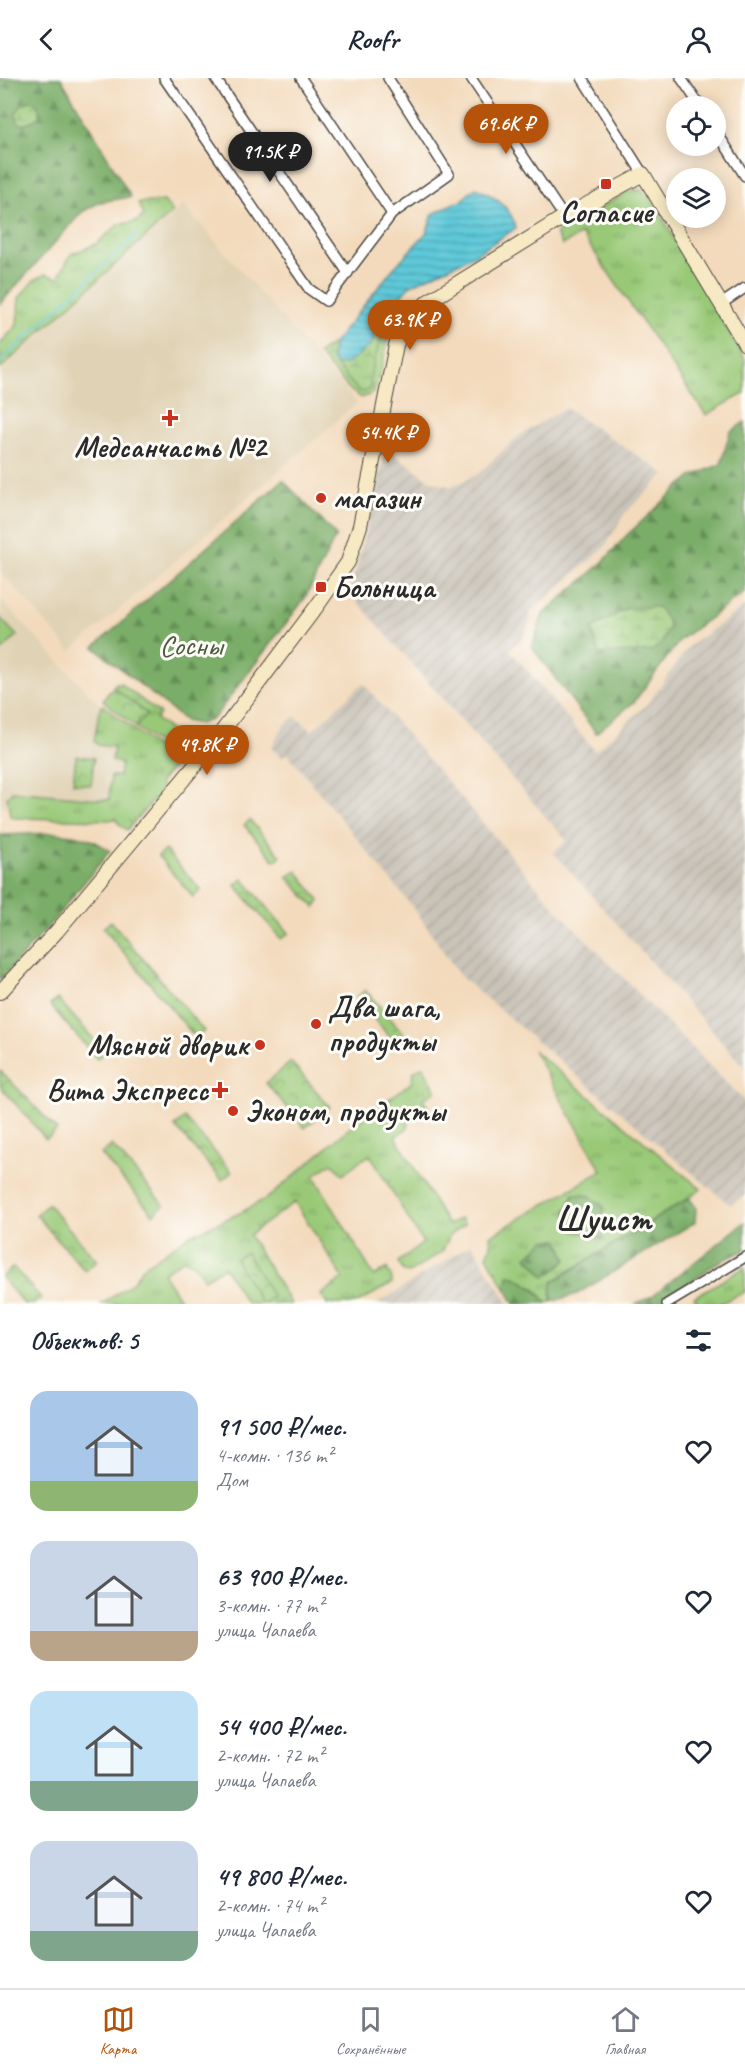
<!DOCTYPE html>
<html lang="ru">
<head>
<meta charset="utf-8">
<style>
  :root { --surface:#fff; --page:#f6f6f7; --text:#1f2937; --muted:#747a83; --line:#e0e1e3; --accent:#b45309 }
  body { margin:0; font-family:Caveat,sans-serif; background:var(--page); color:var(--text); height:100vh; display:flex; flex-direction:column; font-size:22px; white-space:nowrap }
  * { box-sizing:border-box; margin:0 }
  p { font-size:20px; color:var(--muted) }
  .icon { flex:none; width:33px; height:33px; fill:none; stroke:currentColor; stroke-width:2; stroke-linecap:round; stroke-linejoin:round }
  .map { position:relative; height:1226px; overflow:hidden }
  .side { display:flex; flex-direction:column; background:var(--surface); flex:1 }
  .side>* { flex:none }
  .controls { position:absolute; left:666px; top:18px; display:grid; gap:12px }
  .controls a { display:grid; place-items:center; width:60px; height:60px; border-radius:50%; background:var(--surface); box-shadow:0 3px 15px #0003; font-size:30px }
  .price { position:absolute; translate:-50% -51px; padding:0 14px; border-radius:21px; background:var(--accent); color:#fff; font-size:20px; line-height:39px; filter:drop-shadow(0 2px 3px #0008) }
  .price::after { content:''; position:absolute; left:50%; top:36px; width:18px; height:14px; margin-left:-9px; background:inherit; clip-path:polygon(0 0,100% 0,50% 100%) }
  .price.current { background:#222; color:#fff }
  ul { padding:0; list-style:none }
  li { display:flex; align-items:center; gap:18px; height:150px; padding:0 30px }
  li span { display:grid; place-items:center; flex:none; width:168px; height:120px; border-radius:18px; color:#555 }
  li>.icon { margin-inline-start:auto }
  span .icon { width:72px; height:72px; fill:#fffc; stroke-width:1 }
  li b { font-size:26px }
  h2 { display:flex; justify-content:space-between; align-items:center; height:72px; padding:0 30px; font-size:26px }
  header { display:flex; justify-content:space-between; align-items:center; height:78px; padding:0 30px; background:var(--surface); font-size:27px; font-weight:700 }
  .menu { display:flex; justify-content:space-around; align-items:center; height:84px; border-top:2px solid var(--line); background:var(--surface); font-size:16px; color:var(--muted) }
  .menu a { display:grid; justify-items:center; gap:3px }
  .menu .current { color:var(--accent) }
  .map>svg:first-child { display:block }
</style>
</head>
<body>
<header><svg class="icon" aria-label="back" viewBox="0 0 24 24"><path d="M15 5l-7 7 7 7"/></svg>Roofr<svg class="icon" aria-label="person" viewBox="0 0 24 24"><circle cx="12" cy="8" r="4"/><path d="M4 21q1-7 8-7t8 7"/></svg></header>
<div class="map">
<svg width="745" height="1226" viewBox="0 0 745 1226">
  <defs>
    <pattern id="industrial-furrows" width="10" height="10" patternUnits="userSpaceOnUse" patternTransform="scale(1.5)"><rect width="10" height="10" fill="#c9c3b8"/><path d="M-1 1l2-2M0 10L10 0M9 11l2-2" fill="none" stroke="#ada89e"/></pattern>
    <pattern id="grass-tufts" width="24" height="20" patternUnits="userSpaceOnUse" patternTransform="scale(1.5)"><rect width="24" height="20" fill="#99c977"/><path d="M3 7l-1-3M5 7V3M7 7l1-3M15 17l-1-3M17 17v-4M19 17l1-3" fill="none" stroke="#7da362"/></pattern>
    <pattern id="forest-firs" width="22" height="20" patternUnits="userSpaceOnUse" patternTransform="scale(1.5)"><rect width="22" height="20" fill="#7aad68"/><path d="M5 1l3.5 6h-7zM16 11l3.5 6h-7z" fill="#648d56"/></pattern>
    <pattern id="wetland-marsh" width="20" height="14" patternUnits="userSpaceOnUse" patternTransform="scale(1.5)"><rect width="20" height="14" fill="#99c977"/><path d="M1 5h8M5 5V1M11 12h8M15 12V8" fill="none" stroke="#7da362"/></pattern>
    <pattern id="park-crowns" width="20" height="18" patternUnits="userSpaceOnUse" patternTransform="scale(1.5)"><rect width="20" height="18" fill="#99c977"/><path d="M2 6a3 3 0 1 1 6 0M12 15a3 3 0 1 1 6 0" fill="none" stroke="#7da362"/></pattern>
    <pattern id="water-rules" width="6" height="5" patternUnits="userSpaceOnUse" patternTransform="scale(1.5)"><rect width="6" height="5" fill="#5fc9d9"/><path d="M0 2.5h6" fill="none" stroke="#4fa3b0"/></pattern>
  </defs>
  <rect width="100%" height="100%" fill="#fdfcf7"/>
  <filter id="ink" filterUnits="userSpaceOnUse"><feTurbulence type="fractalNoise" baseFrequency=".0167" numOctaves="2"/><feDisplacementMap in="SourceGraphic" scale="12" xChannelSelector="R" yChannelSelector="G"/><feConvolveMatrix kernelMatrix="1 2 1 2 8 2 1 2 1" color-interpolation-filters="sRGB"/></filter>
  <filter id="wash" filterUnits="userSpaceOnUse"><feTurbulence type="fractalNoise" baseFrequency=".008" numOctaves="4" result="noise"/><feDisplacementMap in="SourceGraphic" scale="24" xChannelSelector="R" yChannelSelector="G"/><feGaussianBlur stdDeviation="1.35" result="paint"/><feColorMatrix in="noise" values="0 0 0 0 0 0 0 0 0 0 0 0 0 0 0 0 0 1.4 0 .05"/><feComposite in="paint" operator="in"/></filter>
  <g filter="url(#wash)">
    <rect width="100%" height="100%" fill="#f3dabc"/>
    <path fill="#e0d2b4" d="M 183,127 L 357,325 L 71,573 L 0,493 L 0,294 Z
      M 0,521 L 92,619 L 147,663 L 119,731 L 0,728 Z"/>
    <path fill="url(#industrial-furrows)" d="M 565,330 L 665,396 L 625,435 L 605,469 L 530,534 L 530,544 L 523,559 L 509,571 L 595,673 L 646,627 L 690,568 L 745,528 L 745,990 L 553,774 L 567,763 L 350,515 L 386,370 L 431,403 L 451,409 L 478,396 L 519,358 Z
      M 363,605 L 559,834 L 745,1024 L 745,1117 L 730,1127 L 460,898 L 416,833 L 287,675 L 282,679 L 271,670 L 284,647 L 295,638 L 312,653 Z
      M 472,1166 L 509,1226 L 377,1226 Z"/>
    <path fill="url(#grass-tufts)" stroke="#627a51" stroke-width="1.5" d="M 636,111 L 641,112 L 650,119 L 745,281 L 745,315 L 706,337 L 582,156 L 562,167 L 556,155 L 627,114 Z
      M 164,123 L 173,134 L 0,291 L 0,266 L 17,247 L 19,220 L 33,203 L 45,196 L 58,200 L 71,176 L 96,166 L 118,147 L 137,143 L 144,137 L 138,125 Z
      M 383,256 L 389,258 L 380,296 L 373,315 L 362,320 L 351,313 L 318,276 L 333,266 L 332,281 L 336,287 L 375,269 Z
      M 116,605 L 120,605 L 160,636 L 156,641 L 190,667 L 194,663 L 197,667 C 197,673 190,681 185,685 L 180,683 L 136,649 L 146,636 L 113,609 Z
      M 103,627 L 175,684 C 172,693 164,697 160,705 L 162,709 L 159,716 L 127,752 L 119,746 L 115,740 L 111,742 L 15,740 L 10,738 L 7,720 L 12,713 L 109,722 L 111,698 L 119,698 L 121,685 L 112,683 L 114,669 L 98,667 L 94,663 L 100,630 Z
      M 533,972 L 701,1111 L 689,1120 L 552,1204 L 551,1224 L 547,1225 L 534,1210 L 510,1198 L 505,1210 L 487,1178 L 491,1167 L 490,1158 L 602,1093 Z
      M 423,988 L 436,1013 L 423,1021 L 429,1031 L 409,1043 L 407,1051 L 395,1058 L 448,1147 L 461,1140 L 465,1146 L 450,1157 L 442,1174 L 409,1195 L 404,1194 L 398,1184 L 423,1165 L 370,1077 L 358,1084 L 343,1097 L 332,1085 L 314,1098 L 374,1198 L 387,1190 L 392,1201 L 392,1205 L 356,1226 L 327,1226 L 321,1217 L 343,1200 L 295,1124 L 249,1157 L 291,1226 L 247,1226 L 224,1189 L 204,1201 L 193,1186 L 184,1181 L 163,1195 L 183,1226 L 147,1226 L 145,1223 L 139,1226 L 102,1226 L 132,1205 L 143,1189 L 190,1157 L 240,1135 L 270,1118 L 352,1048 L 412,1004 L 413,994 Z
      M 745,1189 L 745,1214 L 719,1226 L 699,1226 L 694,1219 Z"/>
    <path fill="url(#forest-firs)" stroke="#526c4a" stroke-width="1.5" d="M 0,0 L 61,0 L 131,119 L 100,124 L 82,134 L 0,226 Z
      M 745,344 L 745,514 L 680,562 L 634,624 L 596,655 L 532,569 L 543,536 L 600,487 L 627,457 L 680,408 L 693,398 L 721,386 L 730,354 Z
      M 283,402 L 336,458 L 305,520 L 214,640 L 200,646 L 185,643 L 94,569 Z
      M 55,755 C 79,757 91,759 110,773 L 47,850 L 0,902 L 0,757 Z
      M 574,1116 L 590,1118 L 604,1129 L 600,1148 L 603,1161 L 574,1153 L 566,1134 Z
      M 689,1120 L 696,1129 L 695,1144 L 577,1216 L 551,1224 L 552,1204 Z
      M 745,1144 L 745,1172 L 717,1185 L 659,1226 L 635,1226 L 652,1218 Z
      M 545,1162 L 558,1162 L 567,1181 L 558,1190 L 545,1199 L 527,1179 Z
      M 510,1197 C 526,1203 536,1213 547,1225 L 514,1226 L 505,1210 Z"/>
    <path fill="url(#wetland-marsh)" stroke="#627a51" stroke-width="1.5" d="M 30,23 C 39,24 40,32 39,39 L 26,46 L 20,46 L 17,41 L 16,35 L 22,27 Z
      M 382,243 L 384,250 L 371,293 L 370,310 L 365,314 L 358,313 L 336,287 C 352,287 379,260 382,243 Z
      M 658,529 L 670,547 L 661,566 L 651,573 L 599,576 L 592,551 L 627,530 Z"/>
    <path fill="url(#park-crowns)" stroke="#627a51" stroke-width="1.5" d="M 113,609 L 147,636 L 136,649 L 103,622 Z
      M 76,678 L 94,680 L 91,707 L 73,705 Z
      M 250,742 L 281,778 L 275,783 L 244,747 Z
      M 165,772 L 201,812 L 193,819 L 158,778 Z
      M 297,793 L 320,823 L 315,829 L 287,799 Z
      M 243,801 L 289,855 L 281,861 L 235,807 Z
      M 111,843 L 204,953 L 196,960 L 103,850 Z
      M 365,912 L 405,957 L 395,965 L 356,920 Z
      M 58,921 L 105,974 L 97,981 L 50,927 Z
      M 291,984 L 330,1029 L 305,1050 L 266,1005 Z
      M 0,992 L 57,1052 L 46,1061 L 0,1008 Z
      M 185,1040 L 232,1094 L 222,1102 L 175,1048 Z
      M 112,1067 L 164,1127 L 153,1136 L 101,1076 Z
      M 48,1126 L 97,1183 L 85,1193 L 36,1137 Z
      M 246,1174 L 273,1219 L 262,1226 L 235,1181 Z
      M 13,1189 L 41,1220 L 34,1226 L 24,1226 L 1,1199 Z"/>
    <path fill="#99c977" stroke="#627a51" stroke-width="1.5" d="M 0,540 L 17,558 L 0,574 Z"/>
    <path fill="url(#water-rules)" stroke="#457a82" stroke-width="1.5" d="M 476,110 C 494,118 511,129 516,150 L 475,177 L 409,208 L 386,235 L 371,266 L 348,285 L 336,287 L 332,281 L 333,266 L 392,192 L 426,155 L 433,136 L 454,125 L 461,124 L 471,113 Z"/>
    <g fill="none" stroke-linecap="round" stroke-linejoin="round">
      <path stroke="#5fc9d9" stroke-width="2" d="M 0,284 L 136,157"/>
    </g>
  </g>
  <g filter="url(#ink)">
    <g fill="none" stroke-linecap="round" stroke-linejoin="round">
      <defs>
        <path id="street" d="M 164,0 L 309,211 L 326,223 L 392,136 L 449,96 L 388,0
          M 215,0 L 348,195
          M 301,0 L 392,136
          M 471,0 L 564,139
          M 582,0 L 643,96
          M 681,0 L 700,28
          M 716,53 L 745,98
          M 721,226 L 745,210
          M 667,1226 L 745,1179"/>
        <path id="secondary" d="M 0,914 L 57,853 L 208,672 L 317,528 L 348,484 L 360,448 L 396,267 L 407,243 L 429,223 L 564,139 L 643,96 L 745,266"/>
      </defs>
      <use href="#street" stroke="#494541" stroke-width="12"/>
      <use href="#secondary" stroke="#494541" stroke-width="16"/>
      <use href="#street" stroke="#fff" stroke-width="9"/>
      <use href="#secondary" stroke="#f7e9c3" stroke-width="14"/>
    </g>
  </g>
  <g fill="#c8321e" stroke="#fdfcf7" stroke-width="2">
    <rect x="600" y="100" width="12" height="12" rx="3"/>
    <path d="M167 331h6v6h6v6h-6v6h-6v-6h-6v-6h6z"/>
    <circle cx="321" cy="420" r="6"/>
    <rect x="315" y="503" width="12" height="12" rx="3"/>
    <circle cx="316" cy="946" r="6"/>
    <circle cx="260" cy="967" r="6"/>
    <path d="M217 1003h6v6h6v6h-6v6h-6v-6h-6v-6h6z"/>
    <circle cx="233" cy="1033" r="6"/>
  </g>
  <g text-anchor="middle" stroke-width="6" stroke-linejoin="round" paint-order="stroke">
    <g font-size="30" font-weight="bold" fill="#2b2b2b" stroke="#fdfcf7" text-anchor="start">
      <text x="606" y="144" text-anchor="middle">Согласие</text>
      <text x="170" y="379" text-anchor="middle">Медсанчасть №2</text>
      <text x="333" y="430">магазин</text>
      <text x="333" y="519">Больница</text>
      <text x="328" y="939">Два шага,<tspan x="328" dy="34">продукты</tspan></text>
      <text x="248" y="977" text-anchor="end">Мясной дворик</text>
      <text x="208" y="1022" text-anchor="end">Вита Экспресс</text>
      <text x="245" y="1043">Эконом, продукты</text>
    </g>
    <g font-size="30" fill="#4c5a42" stroke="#fdfcf7">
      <text x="191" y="577">Сосны</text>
    </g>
    <g font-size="36" font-weight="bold" fill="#2b2b2b" stroke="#fdfcf7">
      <text x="603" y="1152">Шуист</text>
    </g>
  </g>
</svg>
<div class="controls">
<a><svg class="icon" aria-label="locate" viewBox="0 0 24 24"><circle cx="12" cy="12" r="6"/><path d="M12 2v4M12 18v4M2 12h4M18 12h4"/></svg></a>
<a><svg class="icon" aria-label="layers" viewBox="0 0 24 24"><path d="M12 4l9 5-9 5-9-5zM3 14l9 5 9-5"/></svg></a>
</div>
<b class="price" style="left:506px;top:77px">69.6K ₽</b>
<b class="price current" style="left:270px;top:105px">91.5K ₽</b>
<b class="price" style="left:410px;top:273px">63.9K ₽</b>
<b class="price" style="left:388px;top:386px">54.4K ₽</b>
<b class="price" style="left:207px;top:698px">49.8K ₽</b>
</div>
<section class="side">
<h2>Объектов: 5<svg class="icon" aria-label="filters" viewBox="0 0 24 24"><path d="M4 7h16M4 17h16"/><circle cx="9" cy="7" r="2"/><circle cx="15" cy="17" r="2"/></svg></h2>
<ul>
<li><span style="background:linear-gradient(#a9c7e8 75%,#8fb573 0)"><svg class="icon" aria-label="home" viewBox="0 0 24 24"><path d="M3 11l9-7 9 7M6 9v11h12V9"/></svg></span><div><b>91 500 ₽/мес.</b><p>4-комн. · 136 m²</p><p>Дом</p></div><svg class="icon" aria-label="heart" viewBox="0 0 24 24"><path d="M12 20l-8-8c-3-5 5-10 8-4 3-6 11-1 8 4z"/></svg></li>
<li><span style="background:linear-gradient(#c9d6e8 75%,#b9a48a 0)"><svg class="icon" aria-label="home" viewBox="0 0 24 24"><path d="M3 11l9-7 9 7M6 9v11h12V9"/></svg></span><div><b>63 900 ₽/мес.</b><p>3-комн. · 77 m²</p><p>улица Чапаева</p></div><svg class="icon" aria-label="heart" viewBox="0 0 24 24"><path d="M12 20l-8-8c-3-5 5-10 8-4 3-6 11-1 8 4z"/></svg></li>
<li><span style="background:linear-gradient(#bfe0f5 75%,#7fa58c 0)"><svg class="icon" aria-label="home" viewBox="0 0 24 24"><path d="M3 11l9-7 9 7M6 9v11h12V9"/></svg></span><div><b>54 400 ₽/мес.</b><p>2-комн. · 72 m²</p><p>улица Чапаева</p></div><svg class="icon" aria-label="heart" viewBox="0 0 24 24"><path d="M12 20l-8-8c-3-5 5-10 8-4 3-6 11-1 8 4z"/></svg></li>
<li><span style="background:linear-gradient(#c9d6e8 75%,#7fa58c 0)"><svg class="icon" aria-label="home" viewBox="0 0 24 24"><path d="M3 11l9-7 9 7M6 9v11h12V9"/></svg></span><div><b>49 800 ₽/мес.</b><p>2-комн. · 74 m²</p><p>улица Чапаева</p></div><svg class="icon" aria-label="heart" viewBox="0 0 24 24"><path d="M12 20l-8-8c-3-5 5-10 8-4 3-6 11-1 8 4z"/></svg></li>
</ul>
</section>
<nav class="menu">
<a class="current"><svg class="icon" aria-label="map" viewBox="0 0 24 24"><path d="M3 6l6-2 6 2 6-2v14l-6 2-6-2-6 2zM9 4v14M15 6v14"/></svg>Карта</a>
<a><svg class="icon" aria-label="saved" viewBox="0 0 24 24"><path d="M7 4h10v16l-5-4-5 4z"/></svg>Сохранённые</a>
<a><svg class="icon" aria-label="home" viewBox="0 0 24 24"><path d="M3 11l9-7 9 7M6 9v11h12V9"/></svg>Главная</a>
</nav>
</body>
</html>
